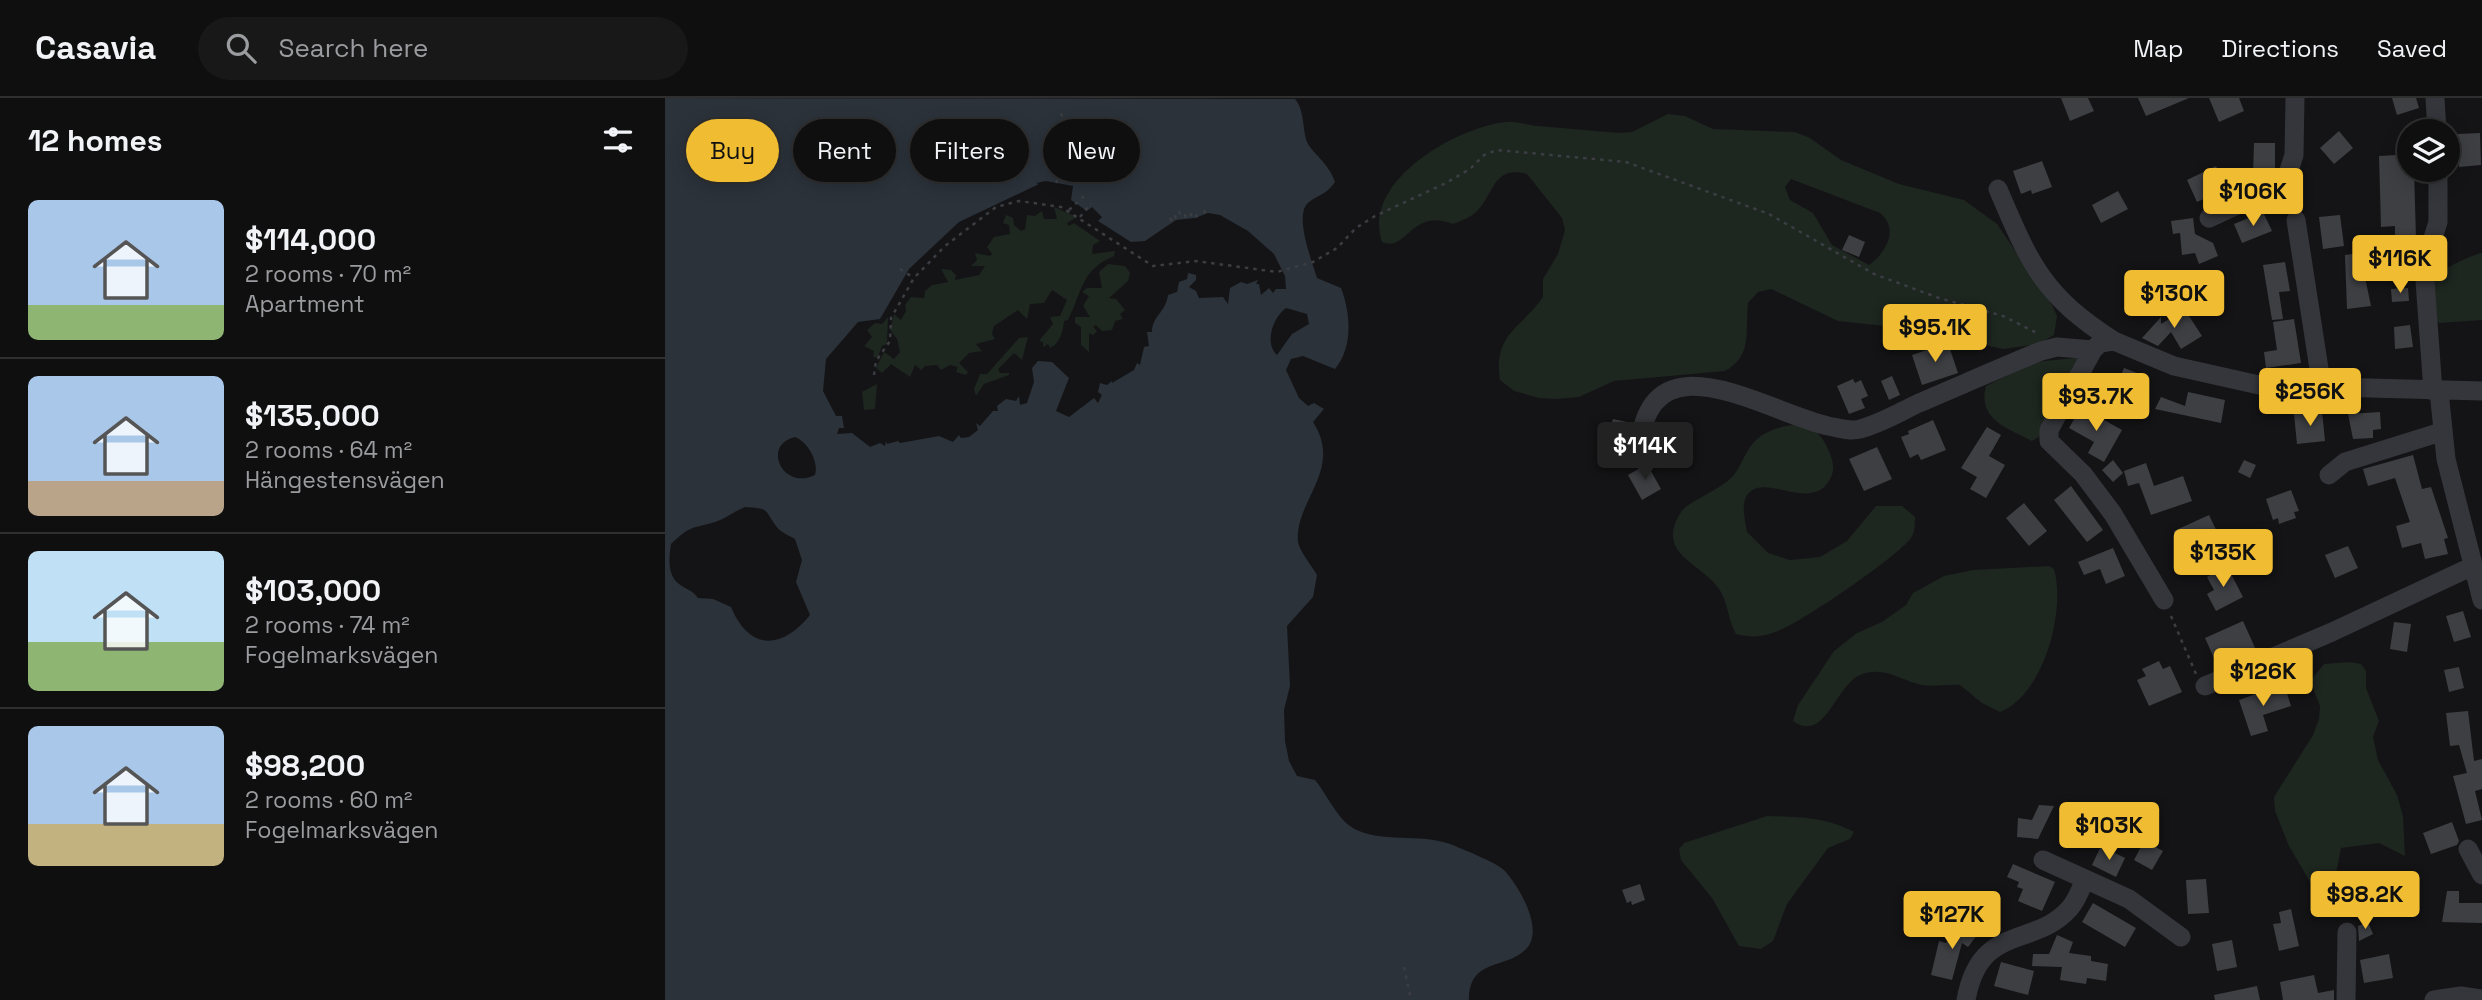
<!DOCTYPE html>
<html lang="en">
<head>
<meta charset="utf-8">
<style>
  :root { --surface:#0f0f10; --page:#181819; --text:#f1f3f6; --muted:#9b9c9f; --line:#2f2f30; --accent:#f0bd32 }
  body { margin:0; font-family:"Space Grotesk",sans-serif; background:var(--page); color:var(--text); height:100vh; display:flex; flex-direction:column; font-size:26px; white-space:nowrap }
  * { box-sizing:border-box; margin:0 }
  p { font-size:23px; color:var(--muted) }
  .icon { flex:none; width:38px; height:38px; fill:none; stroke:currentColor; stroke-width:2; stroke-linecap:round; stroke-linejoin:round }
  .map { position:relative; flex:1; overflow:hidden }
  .side { display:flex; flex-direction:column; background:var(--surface); width:665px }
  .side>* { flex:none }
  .hud { position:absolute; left:21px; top:21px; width:665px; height:63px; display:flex; gap:14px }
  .tools { position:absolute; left:1732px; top:21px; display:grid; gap:14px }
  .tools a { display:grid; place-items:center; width:63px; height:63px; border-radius:50%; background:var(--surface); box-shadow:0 4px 18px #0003,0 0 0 2px var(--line); font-size:35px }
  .price { position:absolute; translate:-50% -60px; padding:0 16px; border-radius:7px; background:var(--accent); color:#111; font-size:23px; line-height:46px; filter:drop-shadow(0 2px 4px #0008) }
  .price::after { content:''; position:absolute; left:50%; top:42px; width:21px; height:16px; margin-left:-10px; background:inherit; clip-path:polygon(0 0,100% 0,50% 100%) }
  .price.current { background:#222; color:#fff }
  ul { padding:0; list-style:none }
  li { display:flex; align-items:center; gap:21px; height:175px; padding:0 28px }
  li+li { border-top:2px solid var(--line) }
  li span { display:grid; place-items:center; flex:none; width:196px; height:140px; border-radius:10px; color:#555 }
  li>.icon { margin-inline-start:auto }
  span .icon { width:84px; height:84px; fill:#fffc; stroke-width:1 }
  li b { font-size:30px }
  h2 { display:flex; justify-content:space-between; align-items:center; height:84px; padding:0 28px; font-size:30px }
  .pill { padding:0 24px; border-radius:32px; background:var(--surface); box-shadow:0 4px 18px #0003,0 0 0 2px var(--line); font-size:24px; line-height:63px }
  .pill.current { background:var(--accent); color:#111 }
  header { display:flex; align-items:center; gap:42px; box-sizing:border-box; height:98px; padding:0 35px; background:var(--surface); border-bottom:2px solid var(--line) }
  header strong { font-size:33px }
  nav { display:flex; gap:38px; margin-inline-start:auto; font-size:24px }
  .search { width:490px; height:63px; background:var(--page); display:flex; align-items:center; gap:18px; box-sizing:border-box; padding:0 24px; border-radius:38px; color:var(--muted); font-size:26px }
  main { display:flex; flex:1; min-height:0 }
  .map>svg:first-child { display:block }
</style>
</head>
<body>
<header>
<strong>Casavia</strong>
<div class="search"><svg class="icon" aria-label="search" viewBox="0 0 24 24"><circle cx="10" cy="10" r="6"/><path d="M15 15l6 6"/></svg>Search here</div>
<nav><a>Map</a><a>Directions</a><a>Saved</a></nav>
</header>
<main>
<section class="side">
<h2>12 homes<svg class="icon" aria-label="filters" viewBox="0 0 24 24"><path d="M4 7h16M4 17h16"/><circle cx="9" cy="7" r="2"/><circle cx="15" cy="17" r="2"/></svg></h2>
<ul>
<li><span style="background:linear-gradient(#a9c7e8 75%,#8fb573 0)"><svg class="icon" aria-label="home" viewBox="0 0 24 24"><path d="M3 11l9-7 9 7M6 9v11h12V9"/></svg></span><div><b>$114,000</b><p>2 rooms · 70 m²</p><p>Apartment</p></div></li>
<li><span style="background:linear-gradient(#a9c7e8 75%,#b9a48a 0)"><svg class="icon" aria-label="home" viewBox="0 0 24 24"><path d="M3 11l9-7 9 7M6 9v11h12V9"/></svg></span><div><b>$135,000</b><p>2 rooms · 64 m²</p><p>Hängestensvägen</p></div></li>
<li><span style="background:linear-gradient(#bfe0f5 65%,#8fb573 0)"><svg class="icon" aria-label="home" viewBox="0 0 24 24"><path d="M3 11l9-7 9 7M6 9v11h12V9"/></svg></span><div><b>$103,000</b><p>2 rooms · 74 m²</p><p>Fogelmarksvägen</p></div></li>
<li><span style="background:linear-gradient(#a9c7e8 70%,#c2b280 0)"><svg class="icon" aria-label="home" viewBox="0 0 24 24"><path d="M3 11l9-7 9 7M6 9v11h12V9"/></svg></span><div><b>$98,200</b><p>2 rooms · 60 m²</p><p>Fogelmarksvägen</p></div></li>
</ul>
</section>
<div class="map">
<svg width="1817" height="902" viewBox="0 0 1817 902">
  <rect width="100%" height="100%" fill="#141416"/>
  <path fill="#1e2620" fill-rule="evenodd" d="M 1003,16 L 1020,18 L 1048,31 L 1130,34 L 1145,40 L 1176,62 L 1234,86 L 1299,102 L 1332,126 L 1387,207 L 1392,218 L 1389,237 L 1373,246 L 1339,251 L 1324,248 L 1288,227 L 1220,228 L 1173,223 L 1106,191 L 1093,194 L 1083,205 C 1080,233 1088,258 1060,273 L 949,283 L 914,299 L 891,301 L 874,300 L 849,293 L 835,282 C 828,235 856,231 878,199 L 878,181 L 893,156 L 900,132 L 897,120 L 862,76 C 828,67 829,96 813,112 C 807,119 796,123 788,126 C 746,109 742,155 717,144 C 696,83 792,29 841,24 C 852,23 862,27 873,28 C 900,30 927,33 954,35 L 967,34 ZM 1126,81 L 1215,115 C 1234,131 1222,154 1204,167 L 1167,147 L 1148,115 L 1125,102 L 1120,89 Z
    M 389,109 L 412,119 L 402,125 L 404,128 L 409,125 L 435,143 L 428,147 L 427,156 L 450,153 L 449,158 C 416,172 418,192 403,222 L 399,223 C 398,233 395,246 385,250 L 383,246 L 378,249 L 378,244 L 374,243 L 388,226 L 385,219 L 395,218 L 402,202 L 387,192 L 379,205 L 365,206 L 362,221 L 353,212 L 329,228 L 327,236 L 330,241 L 311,246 L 317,253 L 304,255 L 294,265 L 303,274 L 301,277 L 291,274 L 293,269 L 285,267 L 276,272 L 272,267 L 260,268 L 256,272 L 250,267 L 245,279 L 226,266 L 217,275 L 211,270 L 219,254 L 229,261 L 235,254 L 232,241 L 225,232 L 229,216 L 236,222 L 241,213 L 240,207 L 246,199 L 259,200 L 260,193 L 267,187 L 283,184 L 276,171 L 286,172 L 291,177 L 290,182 L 314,177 L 320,168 L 306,168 L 312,162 L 310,155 L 325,158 L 327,156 L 322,149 L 329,139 L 345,136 L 344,127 L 338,125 L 341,117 L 348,120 L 349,127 L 356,133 L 360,131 L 362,117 L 370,118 L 377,113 L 379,121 L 392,121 Z
    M 1817,155 L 1817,222 L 1774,225 C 1767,215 1762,192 1767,181 C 1771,174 1808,156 1817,155 Z
    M 443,166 L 460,168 L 465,175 L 463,183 L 444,200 L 451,201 L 460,212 L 455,216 L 458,221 L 450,223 L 447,232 L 437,233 L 431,227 L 428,229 L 432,233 L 428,237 L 424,235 L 424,254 L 416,247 L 416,229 L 410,225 L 410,219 L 425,219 L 418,208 L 424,198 L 417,194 L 422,190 L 437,190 L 434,174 Z
    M 223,219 L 222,246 L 217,248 L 213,259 L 208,259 L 209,253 L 199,248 L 207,239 L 202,232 L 210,225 L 217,226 Z
    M 363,239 L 357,262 L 349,255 L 333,271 L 335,275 L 344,275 L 344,277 L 319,286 L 311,298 L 309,291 L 315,276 L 322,276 L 354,240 Z
    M 1420,259 L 1374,339 L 1367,343 C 1342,330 1312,321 1321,288 L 1369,264 Z
    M 212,286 L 210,311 L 199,312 L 197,294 Z
    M 1136,326 C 1147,330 1154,334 1160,345 C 1166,357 1172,369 1165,381 C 1148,414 1105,378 1086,393 C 1074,402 1080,421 1082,434 L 1103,455 L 1125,462 L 1155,459 L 1182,443 L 1211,408 L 1237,408 L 1250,419 C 1250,426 1250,434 1246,440 C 1232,459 1137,524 1113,533 C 1099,539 1086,540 1071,536 C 1063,522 1063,504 1054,491 C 1037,465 989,457 1016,414 C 1022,404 1057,391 1068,378 C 1074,371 1077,362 1082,354 C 1093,333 1114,328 1136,326 Z
    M 1384,468 L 1389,471 C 1401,512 1379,597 1335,614 L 1317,605 L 1295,587 C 1283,586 1269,589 1257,587 C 1235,582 1218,567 1195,577 C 1170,588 1160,646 1128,623 L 1133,607 L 1169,553 L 1192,535 L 1217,524 L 1241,507 L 1248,495 L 1279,478 L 1308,472 Z
    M 1685,564 L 1696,566 L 1701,573 L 1701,590 L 1714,623 L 1708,639 L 1713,662 L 1732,697 L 1738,718 L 1740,758 L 1714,745 L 1676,750 L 1671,776 L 1648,789 L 1624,748 L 1610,713 L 1609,699 L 1648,637 L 1654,621 L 1655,608 L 1645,583 L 1659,566 Z
    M 1102,718 C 1135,719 1160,719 1189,734 L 1185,741 L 1163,750 L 1122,806 L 1108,843 L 1096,851 L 1074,848 L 1047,800 L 1016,762 L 1014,751 L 1019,745 Z"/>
  <path fill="#2b323a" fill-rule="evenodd" d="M 0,0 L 630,1 C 640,13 637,30 642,44 C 646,54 664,65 670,84 C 662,96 655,96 644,104 C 628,116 647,163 652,180 L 676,190 C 686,216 688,249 670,271 L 638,258 L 626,261 L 621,272 L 634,300 L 643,308 L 649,305 L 659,311 L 648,324 C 679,372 629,403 633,444 C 635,454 647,468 652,477 L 648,499 L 622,528 L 625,588 L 619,612 L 620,643 L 624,663 L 632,678 L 650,682 C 661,695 671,718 685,728 C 708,745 750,736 778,744 C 788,746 798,752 807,755 C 817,760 833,766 840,773 C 854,789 879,830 862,850 C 843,872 804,859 804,902 L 0,902 ZM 381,83 L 408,88 L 406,102 L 422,113 L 427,109 L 437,119 L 433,123 L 466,144 L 480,143 L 511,122 L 530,120 L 543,115 L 555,117 L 583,133 L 609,156 L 620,178 L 621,191 L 611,191 L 608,195 L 604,190 L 596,197 L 594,186 L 591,186 L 593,182 L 582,186 L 576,184 L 565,190 L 563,206 L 558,199 L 534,200 L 531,193 L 524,189 L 531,182 L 531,177 L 523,175 L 522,181 L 514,184 L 512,194 L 503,197 C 501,214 487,218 487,234 L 482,234 L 484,248 L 479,249 L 475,267 L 472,265 L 469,272 L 447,285 L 447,283 L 442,287 L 435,285 L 433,294 L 437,297 L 433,305 L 429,300 L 404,319 L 391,313 L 404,280 L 387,264 L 373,263 L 367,270 L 369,284 L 362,305 L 355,307 L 354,298 L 351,303 L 341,301 L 332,308 L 333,313 L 328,313 L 315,328 L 311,325 L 313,332 L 304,339 L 296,340 L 294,337 L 288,344 L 274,338 L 235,345 L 233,343 L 222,346 L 221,343 L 220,348 L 215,345 L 205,349 L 187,335 L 172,336 L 174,330 L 179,330 L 177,318 L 171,318 L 158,293 L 161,261 L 193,224 L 215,221 L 244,171 L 294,124 L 374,86 L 371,85 ZM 621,210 L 642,216 L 644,226 L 627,236 L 612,257 C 599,245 608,219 621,210 ZM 130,339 C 143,344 154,364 150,377 C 118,393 96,347 130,339 ZM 80,409 C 105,411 98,410 111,428 C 115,434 125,438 130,441 L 137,462 L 131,484 L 145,517 C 117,552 84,553 66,509 L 48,501 L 33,500 C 26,491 22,492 14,486 C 2,477 4,459 6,446 C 26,427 26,431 50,424 C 60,421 70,413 80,409 Z"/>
  <path fill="#3e3f43" d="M 1396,0 L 1423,0 L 1429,13 L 1405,23 Z
    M 1473,0 L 1524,0 L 1481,18 Z
    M 1544,0 L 1574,0 L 1579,13 L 1554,24 Z
    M 1727,0 L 1751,0 L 1754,10 L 1732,17 Z
    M 1674,33 L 1688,50 L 1669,66 L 1655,50 Z
    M 1815,35 L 1816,67 L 1794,69 L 1792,36 Z
    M 1589,45 L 1610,45 L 1610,76 L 1588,77 Z
    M 1732,57 L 1732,62 L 1745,61 L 1745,72 L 1749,72 L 1751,140 L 1730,140 L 1730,128 L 1716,129 L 1714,58 Z
    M 1377,63 L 1387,89 L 1367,96 L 1366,92 L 1356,96 L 1348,73 Z
    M 1551,68 L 1561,91 L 1532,104 L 1522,82 Z
    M 1453,93 L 1463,111 L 1436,125 L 1427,107 Z
    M 1598,114 L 1607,133 L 1577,145 L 1569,126 Z
    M 1675,117 L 1679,148 L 1658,151 L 1654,119 Z
    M 1528,120 L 1530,136 L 1548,145 L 1553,158 L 1534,166 L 1530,155 L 1517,157 L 1515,135 L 1508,136 L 1506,123 Z
    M 1184,137 L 1200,144 L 1194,159 L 1177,152 Z
    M 1695,155 L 1706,208 L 1682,211 L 1680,157 Z
    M 1620,164 L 1625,193 L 1614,194 L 1618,221 L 1607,222 L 1598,167 Z
    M 1743,190 L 1744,203 L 1727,204 L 1726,191 Z
    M 1524,209 L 1522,215 L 1537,238 L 1516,251 L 1506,234 L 1493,248 L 1477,240 L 1496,219 L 1496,226 Z
    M 1629,221 L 1636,265 L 1601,270 L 1599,254 L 1612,252 L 1608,224 Z
    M 1745,227 L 1748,249 L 1730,251 L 1729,229 Z
    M 1283,245 L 1293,275 L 1257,287 L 1247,257 Z
    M 1459,270 L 1485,280 L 1475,299 L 1451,290 Z
    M 1227,278 L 1235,297 L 1224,302 L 1216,283 Z
    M 1188,281 L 1190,285 L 1196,282 L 1203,298 L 1196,301 L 1200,310 L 1184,316 L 1172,288 Z
    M 1523,294 L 1560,302 L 1556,325 L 1490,311 L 1496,299 L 1520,308 Z
    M 1416,309 L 1457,332 L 1439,364 L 1423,355 L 1429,344 L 1404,330 Z
    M 1657,313 L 1660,343 L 1632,346 L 1629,316 Z
    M 1715,314 L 1716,331 L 1708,332 L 1708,340 L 1688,341 L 1683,316 Z
    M 948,321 L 962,324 L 958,340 L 943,336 Z
    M 1268,322 L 1281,352 L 1256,362 L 1253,356 L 1245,360 L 1236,339 L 1244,336 L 1243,333 Z
    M 1322,329 L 1336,337 L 1324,358 L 1340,367 L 1321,400 L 1305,391 L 1312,379 L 1296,370 Z
    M 1212,349 L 1227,381 L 1199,393 L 1184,361 Z
    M 1748,357 L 1757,391 L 1766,389 L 1783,440 L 1779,441 L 1783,456 L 1760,461 L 1756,445 L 1737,450 L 1731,428 L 1745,424 L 1730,380 L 1703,388 L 1698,371 Z
    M 1448,362 L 1458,375 L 1448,384 L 1437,372 Z
    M 1579,362 L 1591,367 L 1585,380 L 1573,374 Z
    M 1481,365 L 1489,388 L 1518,378 L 1527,403 L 1486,417 L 1474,385 L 1463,388 L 1459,373 Z
    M 982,366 L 996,391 L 977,402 L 963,377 Z
    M 1406,388 L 1438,432 L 1422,444 L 1389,402 Z
    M 1626,392 L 1634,413 L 1629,414 L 1631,420 L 1614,426 L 1613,420 L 1608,422 L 1601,401 Z
    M 1359,405 L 1382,433 L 1364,448 L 1341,420 Z
    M 1544,417 L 1556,442 L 1509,462 L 1509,433 Z
    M 1683,448 L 1693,470 L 1670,480 L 1660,457 Z
    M 1448,450 L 1460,478 L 1441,486 L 1435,471 L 1419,477 L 1413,464 Z
    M 1562,468 L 1578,499 L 1551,513 L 1542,496 L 1549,492 L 1542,479 Z
    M 1798,513 L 1806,539 L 1789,544 L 1781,518 Z
    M 1578,523 L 1591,552 L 1553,569 L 1540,540 Z
    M 1729,524 L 1746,526 L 1742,554 L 1725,551 Z
    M 1494,563 L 1498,571 L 1505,568 L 1517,594 L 1484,608 L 1472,582 L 1481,578 L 1477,571 Z
    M 1794,569 L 1799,590 L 1784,594 L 1779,572 Z
    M 1619,586 L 1626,608 L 1598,617 L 1603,633 L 1586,638 L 1574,602 Z
    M 1803,613 L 1809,663 L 1817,661 L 1817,691 L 1810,693 L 1817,722 L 1801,726 L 1788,678 L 1802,675 L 1794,647 L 1785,648 L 1781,615 Z
    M 1374,707 L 1389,708 L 1373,741 L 1352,739 L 1353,720 L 1367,722 Z
    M 1419,711 L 1437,718 L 1445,739 L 1419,750 L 1417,742 L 1407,738 Z
    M 1787,724 L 1794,743 L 1792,747 L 1766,756 L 1758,735 Z
    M 1479,743 L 1498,753 L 1487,772 L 1469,762 Z
    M 1436,748 L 1460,760 L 1451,779 L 1427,767 Z
    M 1348,766 L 1390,784 L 1377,813 L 1353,803 L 1358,791 L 1352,789 L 1354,784 L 1342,779 Z
    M 1721,775 L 1733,779 L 1728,795 L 1715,792 Z
    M 1541,781 L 1544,815 L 1523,816 L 1521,782 Z
    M 975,786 L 980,802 L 967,807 L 966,803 L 962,805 L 957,792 Z
    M 1782,793 L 1794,793 L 1794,805 L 1817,805 L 1817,825 L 1777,824 Z
    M 1428,805 L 1471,830 L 1460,849 L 1417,824 Z
    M 1626,811 L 1634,848 L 1614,853 L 1608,826 L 1616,825 L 1614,814 Z
    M 1304,814 L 1301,827 L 1313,836 L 1303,849 L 1297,845 L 1287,882 L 1266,877 L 1274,843 L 1281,845 Z
    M 1703,824 L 1708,836 L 1694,843 L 1693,828 Z
    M 1392,837 L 1408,844 L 1404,855 L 1426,858 L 1426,863 L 1443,866 L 1441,883 L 1422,880 L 1421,886 L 1395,882 L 1397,869 L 1367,868 L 1368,856 L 1384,856 Z
    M 1567,842 L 1572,869 L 1552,873 L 1547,846 Z
    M 1724,856 L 1728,880 L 1699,885 L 1695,862 Z
    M 1336,864 L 1369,873 L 1363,897 L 1329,888 Z
    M 1649,877 L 1653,895 L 1669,892 L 1669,902 L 1618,902 L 1615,884 Z
    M 1592,888 L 1595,902 L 1550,902 L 1549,897 Z"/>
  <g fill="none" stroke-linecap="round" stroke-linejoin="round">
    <path stroke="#3b3d42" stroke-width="2.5" stroke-dasharray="3.5 5" stroke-linecap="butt" d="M 391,85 C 401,64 405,33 394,11
      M 404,112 L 419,98
      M 539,112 L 540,116
      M 514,113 L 516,121
      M 526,115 L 526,121
      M 520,116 L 521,121
      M 531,116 L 532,120
      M 510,117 L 511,122
      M 415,119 L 426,105
      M 505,120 L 507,123
      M 235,171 L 249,180
      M 209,277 L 211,263 L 225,243 L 226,220 L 249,180 L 280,148 L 331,109 L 354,103 L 396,109 L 488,168 L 531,163 L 612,174 L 648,164 L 672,150 L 691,130 L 710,118 L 779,86 L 805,71 L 819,57 L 832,52 L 961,64 L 1104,116 L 1209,176 L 1274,200 L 1338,218 L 1372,235
      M 1506,518 L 1531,576
      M 739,869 L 746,902"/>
    <path stroke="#35363b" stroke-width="19" d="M 1770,0 L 1772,33
      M 1333,91 C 1365,166 1378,198 1449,243
      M 1544,120 L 1620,85 L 1629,57 L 1630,0
      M 1631,122 L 1657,290
      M 1768,293 L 1759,169 L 1773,124 L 1773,72
      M 1774,293 L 1781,361 L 1817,502
      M 974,354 C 982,234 1096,312 1163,328 C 1174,330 1185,334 1195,331 C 1215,326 1235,314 1254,305 C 1294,288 1335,270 1376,253 L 1392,249 L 1428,252
      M 1664,377 L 1680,364 L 1776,334
      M 1499,502 L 1448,416 L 1418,376 L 1384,343 L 1384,332 L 1428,252 L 1435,245 L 1449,243 L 1509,268 L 1594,287 L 1817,293
      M 1540,588 L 1667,534 L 1808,468
      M 1803,751 L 1817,777
      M 1378,762 L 1464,801 L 1516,839
      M 1301,902 C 1315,824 1369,851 1405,810 C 1412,802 1416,791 1420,781
      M 1681,902 L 1682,834
      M 1769,902 L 1796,898 L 1817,901"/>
  </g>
</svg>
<div class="tools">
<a><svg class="icon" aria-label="layers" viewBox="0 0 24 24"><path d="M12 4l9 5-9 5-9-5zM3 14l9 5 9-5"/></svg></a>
</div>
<b class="price" style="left:1588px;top:130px">$106K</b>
<b class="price" style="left:1735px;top:197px">$116K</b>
<b class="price" style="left:1509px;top:232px">$130K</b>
<b class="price" style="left:1270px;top:266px">$95.1K</b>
<b class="price" style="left:1645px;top:330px">$256K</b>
<b class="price" style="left:1431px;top:335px">$93.7K</b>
<b class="price current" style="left:980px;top:384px">$114K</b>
<b class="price" style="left:1558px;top:491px">$135K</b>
<b class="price" style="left:1598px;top:610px">$126K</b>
<b class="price" style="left:1444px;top:764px">$103K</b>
<b class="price" style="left:1700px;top:833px">$98.2K</b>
<b class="price" style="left:1287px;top:853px">$127K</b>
<div class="hud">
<a class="pill current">Buy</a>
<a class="pill">Rent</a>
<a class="pill">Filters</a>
<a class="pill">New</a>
</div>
</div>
</main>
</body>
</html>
